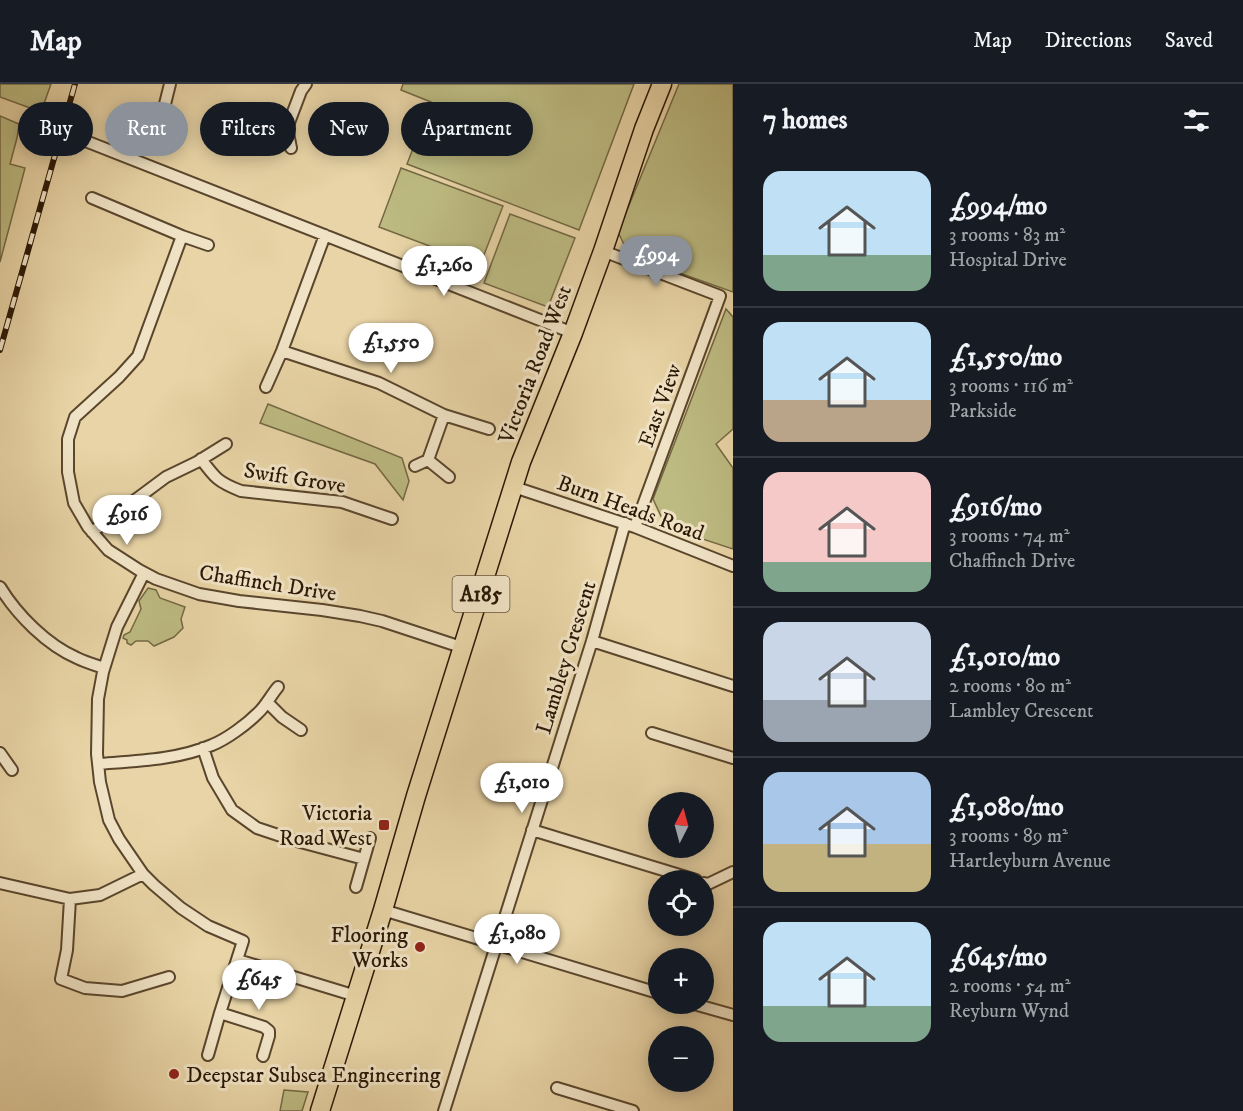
<!DOCTYPE html>
<html lang="en">
<head>
<meta charset="utf-8">
<style>
  :root { --surface:#171b24; --page:#242831; --text:#f1f3f6; --muted:#9ea1a6; --line:#363941; --accent:#8c9099 }
  body { margin:0; font-family:"IM FELL DW Pica",serif; background:var(--page); color:var(--text); height:100vh; display:flex; flex-direction:column; font-size:22px; white-space:nowrap }
  * { box-sizing:border-box; margin:0 }
  p { font-size:20px; color:var(--muted) }
  .icon { flex:none; width:33px; height:33px; fill:none; stroke:currentColor; stroke-width:2; stroke-linecap:round; stroke-linejoin:round }
  .map { position:relative; flex:1; overflow:hidden }
  .side { display:flex; flex-direction:column; background:var(--surface); width:510px }
  .side>* { flex:none }
  .top-card { position:absolute; left:18px; top:18px; width:570px; height:54px; display:flex; gap:12px }
  .needle { width:39px; rotate:6deg }
  .buttons { position:absolute; left:648px; top:708px; display:grid; gap:12px }
  .buttons a { display:grid; place-items:center; width:66px; height:66px; border-radius:50%; background:var(--surface); box-shadow:0 3px 15px #0003; font-size:30px }
  .price { position:absolute; translate:-50% -51px; padding:0 14px; border-radius:21px; background:#fff; color:#222; font-size:20px; line-height:39px; filter:drop-shadow(0 2px 3px #0008) }
  .price::after { content:''; position:absolute; left:50%; top:36px; width:18px; height:14px; margin-left:-9px; background:inherit; clip-path:polygon(0 0,100% 0,50% 100%) }
  .price.selected { background:var(--accent); color:#fff }
  ul { padding:0; list-style:none }
  li { display:flex; align-items:center; gap:18px; height:150px; padding:0 30px }
  li+li { border-top:2px solid var(--line) }
  li span { display:grid; place-items:center; flex:none; width:168px; height:120px; border-radius:18px; color:#555 }
  li>.icon { margin-inline-start:auto }
  span .icon { width:72px; height:72px; fill:#fffc; stroke-width:1 }
  li b { font-size:26px }
  h2 { display:flex; justify-content:space-between; align-items:center; height:72px; padding:0 30px; font-size:26px }
  .pill { padding:0 21px; border-radius:27px; background:var(--surface); box-shadow:0 3px 15px #0003; font-size:21px; line-height:54px }
  .pill.selected { background:var(--accent); color:#fff }
  header { display:flex; align-items:center; gap:36px; box-sizing:border-box; height:84px; padding:0 30px; background:var(--surface); border-bottom:2px solid var(--line) }
  header strong { font-size:28px }
  nav { display:flex; gap:33px; margin-inline-start:auto; font-size:21px }
  main { display:flex; flex:1; min-height:0 }
  .map>svg:first-child { display:block }
</style>
</head>
<body>
<header>
<strong>Map</strong>
<nav><a>Map</a><a>Directions</a><a>Saved</a></nav>
</header>
<main>
<div class="map">
<svg width="733" height="1027" viewBox="0 0 733 1027">
  <rect width="100%" height="100%" fill="#e8d4a6"/>
  <filter id="stains"><feTurbulence type="fractalNoise" baseFrequency=".00333" numOctaves="4"/><feColorMatrix values="0 0 0 0 .2 0 0 0 0 .09 0 0 0 0 .02 0 0 0 .5 -.17"/></filter>
  <radialGradient id="worn" r=".72"><stop offset=".6" stop-color="#630" stop-opacity="0"/><stop offset="1" stop-color="#630" stop-opacity=".3"/></radialGradient>
  <path fill="#bdbb82" stroke="#746944" stroke-width="1.5" d="M 0,0 L 51,0 L 41,28 L 0,13 Z
    M 403,0 L 634,0 L 579,146 L 407,80 L 431,18 L 401,6 Z
    M 679,0 L 733,0 L 733,208 L 629,171 L 618,148 Z
    M 0,32 L 19,40 L 17,54 L 10,80 L 25,84 L 0,178 Z
    M 401,84 L 503,122 L 480,181 L 379,143 Z
    M 510,130 L 575,154 L 548,223 L 484,199 Z
    M 726,225 L 733,233 L 733,345 L 716,360 L 733,384 L 733,465 L 666,443 L 653,415 Z
    M 268,320 L 402,374 L 409,397 L 403,416 L 375,380 L 260,339 Z
    M 148,504 L 156,506 L 160,514 L 185,523 L 181,535 L 183,544 L 174,553 L 154,562 L 148,557 L 136,557 L 131,561 L 127,559 L 127,556 L 123,554 L 124,551 L 130,548 L 141,525 L 139,517 Z
    M 284,1006 L 308,1008 L 302,1027 L 280,1027 Z"/>
  <g fill="none" stroke-linecap="round" stroke-linejoin="round">
    <defs>
      <path id="minor" d="M 165,20 L 170,0
        M 287,44 L 291,64
        M 267,48 L 287,44 L 301,7 L 306,0
        M 83,56 L 573,249
        M 92,114 L 182,152 L 208,161
        M 182,152 L 138,272 L 119,293 L 75,333 L 68,355 L 68,388 L 74,419 L 88,443 L 108,466 L 139,486 L 156,495 L 199,510 L 239,517 L 322,526 L 360,532 L 382,537 L 464,564
        M 603,167 L 720,212 L 635,443
        M 282,267 L 379,299 L 444,331 L 489,345
        M 266,303 L 282,267 L 325,151
        M 201,375 C 215,394 218,398 241,407 L 342,418 L 392,435
        M 428,376 L 444,331
        M 415,382 L 428,376 L 449,393
        M 514,403 L 635,443 L 733,482
        M 92,448 L 166,393 L 197,378 L 226,360
        M 144,489 L 117,543 L 103,588 L 98,615 L 97,670 L 100,698 L 109,736 L 119,755 L 143,790 L 154,801 L 181,824 L 208,842 L 243,857 L 220,929 L 264,943 L 269,947 L 269,952 L 263,972
        M 0,503 C 17,531 47,561 77,574 C 85,578 95,581 104,584
        M 592,557 L 733,602
        M 267,618 L 282,633 L 301,646
        M 652,649 L 733,674
        M 203,664 L 213,694 L 232,726 L 257,744 L 293,756 L 364,775
        M 0,669 L 12,686
        M 98,680 C 136,677 177,676 212,661 C 227,655 247,640 258,629 C 266,622 271,611 278,603
        M 532,746 L 696,796
        M 0,799 L 70,815 L 100,811 L 143,790
        M 704,799 L 708,800 L 733,788
        M 356,803 L 370,754
        M 70,815 L 67,866 L 61,895 L 85,904 L 122,907 L 169,893
        M 383,826 L 658,909
        M 238,876 L 356,912
        M 694,920 L 733,931
        M 208,971 L 220,929
        M 557,1004 L 633,1027
        M 444,1027 L 592,557 L 625,439"/>
      <path id="primary" d="M 320,1027 L 383,826 L 416,712 L 521,378 L 573,249 L 603,167 L 644,45 L 662,0"/>
    </defs>
    <use href="#minor" stroke="#5a462d" stroke-width="14"/>
    <use href="#primary" stroke="#2a1705" stroke-width="21"/>
    <use href="#minor" stroke="#f0e3c5" stroke-width="10"/>
    <use href="#primary" stroke="#e8d4a6" stroke-width="18"/>
    <defs>
      <path id="rail" d="M 0,266 L 75,0"/>
    </defs>
    <use href="#rail" stroke="#2a1705" stroke-width="6"/>
    <use href="#rail" stroke="#f0e3c5" stroke-width="4" stroke-dasharray="11" stroke-linecap="butt"/>
  </g>
  <g fill="#8f2418" stroke="#f0e3c5" stroke-width="2">
    <rect x="378" y="735" width="12" height="12" rx="3"/>
    <circle cx="420" cy="863" r="6"/>
    <circle cx="174" cy="990" r="6"/>
  </g>
  <g text-anchor="middle" stroke-width="6" stroke-linejoin="round" paint-order="stroke">
    <rect fill="#f0e3c5" stroke="#65543f" stroke-width="1.5" x="452.5" y="492" width="57" height="36" rx="4.5"/>
    <g font-size="21" font-weight="bold" fill="#2a1705">
      <text x="481" y="517">A185</text>
    </g>
    <g font-size="22" fill="#2a1705" stroke="#f0e3c5">
      <text transform="translate(534 280) rotate(-69)" y="8">Victoria Road West</text>
      <text transform="translate(659 321) rotate(-70)" y="8">East View</text>
      <text transform="translate(295 393) rotate(9)" y="8">Swift Grove</text>
      <text transform="translate(631 423) rotate(20)" y="8">Burn Heads Road</text>
      <text transform="translate(268 498) rotate(9)" y="8">Chaffinch Drive</text>
      <text transform="translate(565 573) rotate(-73)" y="8">Lambley Crescent</text>
    </g>
    <g font-size="22" fill="#2a1705" stroke="#f0e3c5" text-anchor="end">
      <text x="372" y="736">Victoria<tspan x="372" dy="25">Road West</tspan></text>
      <text x="408" y="858">Flooring<tspan x="408" dy="25">Works</tspan></text>
      <text x="186" y="998" text-anchor="start">Deepstar Subsea Engineering</text>
    </g>
  </g>
  <rect width="100%" height="100%" filter="url(#stains)"/>
  <rect width="100%" height="100%" fill="url(#worn)"/>
</svg>
<div class="buttons">
<a><svg class="needle" viewBox="-14 -14 28 28"><path d="M0-13l5 13h-10z" fill="#e53935"/><path d="M0 13l5-13h-10z" fill="#9ea1a6"/></svg></a>
<a><svg class="icon" aria-label="locate" viewBox="0 0 24 24"><circle cx="12" cy="12" r="6"/><path d="M12 2v4M12 18v4M2 12h4M18 12h4"/></svg></a>
<a>+</a>
<a>−</a>
</div>
<b class="price selected" style="left:656px;top:203px">£994</b>
<b class="price" style="left:444px;top:213px">£1,260</b>
<b class="price" style="left:391px;top:290px">£1,550</b>
<b class="price" style="left:127px;top:462px">£916</b>
<b class="price" style="left:522px;top:730px">£1,010</b>
<b class="price" style="left:517px;top:881px">£1,080</b>
<b class="price" style="left:259px;top:927px">£645</b>
<div class="top-card">
<a class="pill">Buy</a>
<a class="pill selected">Rent</a>
<a class="pill">Filters</a>
<a class="pill">New</a>
<a class="pill">Apartment</a>
</div>
</div>
<section class="side">
<h2>7 homes<svg class="icon" aria-label="filters" viewBox="0 0 24 24"><path d="M4 7h16M4 17h16"/><circle cx="9" cy="7" r="2"/><circle cx="15" cy="17" r="2"/></svg></h2>
<ul>
<li><span style="background:linear-gradient(#bfe0f5 70%,#7fa58c 0)"><svg class="icon" aria-label="home" viewBox="0 0 24 24"><path d="M3 11l9-7 9 7M6 9v11h12V9"/></svg></span><div><b>£994/mo</b><p>3 rooms · 83 m²</p><p>Hospital Drive</p></div></li>
<li><span style="background:linear-gradient(#bfe0f5 65%,#b9a48a 0)"><svg class="icon" aria-label="home" viewBox="0 0 24 24"><path d="M3 11l9-7 9 7M6 9v11h12V9"/></svg></span><div><b>£1,550/mo</b><p>3 rooms · 116 m²</p><p>Parkside</p></div></li>
<li><span style="background:linear-gradient(#f6c9c9 75%,#7fa58c 0)"><svg class="icon" aria-label="home" viewBox="0 0 24 24"><path d="M3 11l9-7 9 7M6 9v11h12V9"/></svg></span><div><b>£916/mo</b><p>3 rooms · 74 m²</p><p>Chaffinch Drive</p></div></li>
<li><span style="background:linear-gradient(#c9d6e8 65%,#9aa5b1 0)"><svg class="icon" aria-label="home" viewBox="0 0 24 24"><path d="M3 11l9-7 9 7M6 9v11h12V9"/></svg></span><div><b>£1,010/mo</b><p>2 rooms · 80 m²</p><p>Lambley Crescent</p></div></li>
<li><span style="background:linear-gradient(#a9c7e8 60%,#c2b280 0)"><svg class="icon" aria-label="home" viewBox="0 0 24 24"><path d="M3 11l9-7 9 7M6 9v11h12V9"/></svg></span><div><b>£1,080/mo</b><p>3 rooms · 89 m²</p><p>Hartleyburn Avenue</p></div></li>
<li><span style="background:linear-gradient(#bfe0f5 70%,#7fa58c 0)"><svg class="icon" aria-label="home" viewBox="0 0 24 24"><path d="M3 11l9-7 9 7M6 9v11h12V9"/></svg></span><div><b>£645/mo</b><p>2 rooms · 54 m²</p><p>Reyburn Wynd</p></div></li>
</ul>
</section>
</main>
</body>
</html>
